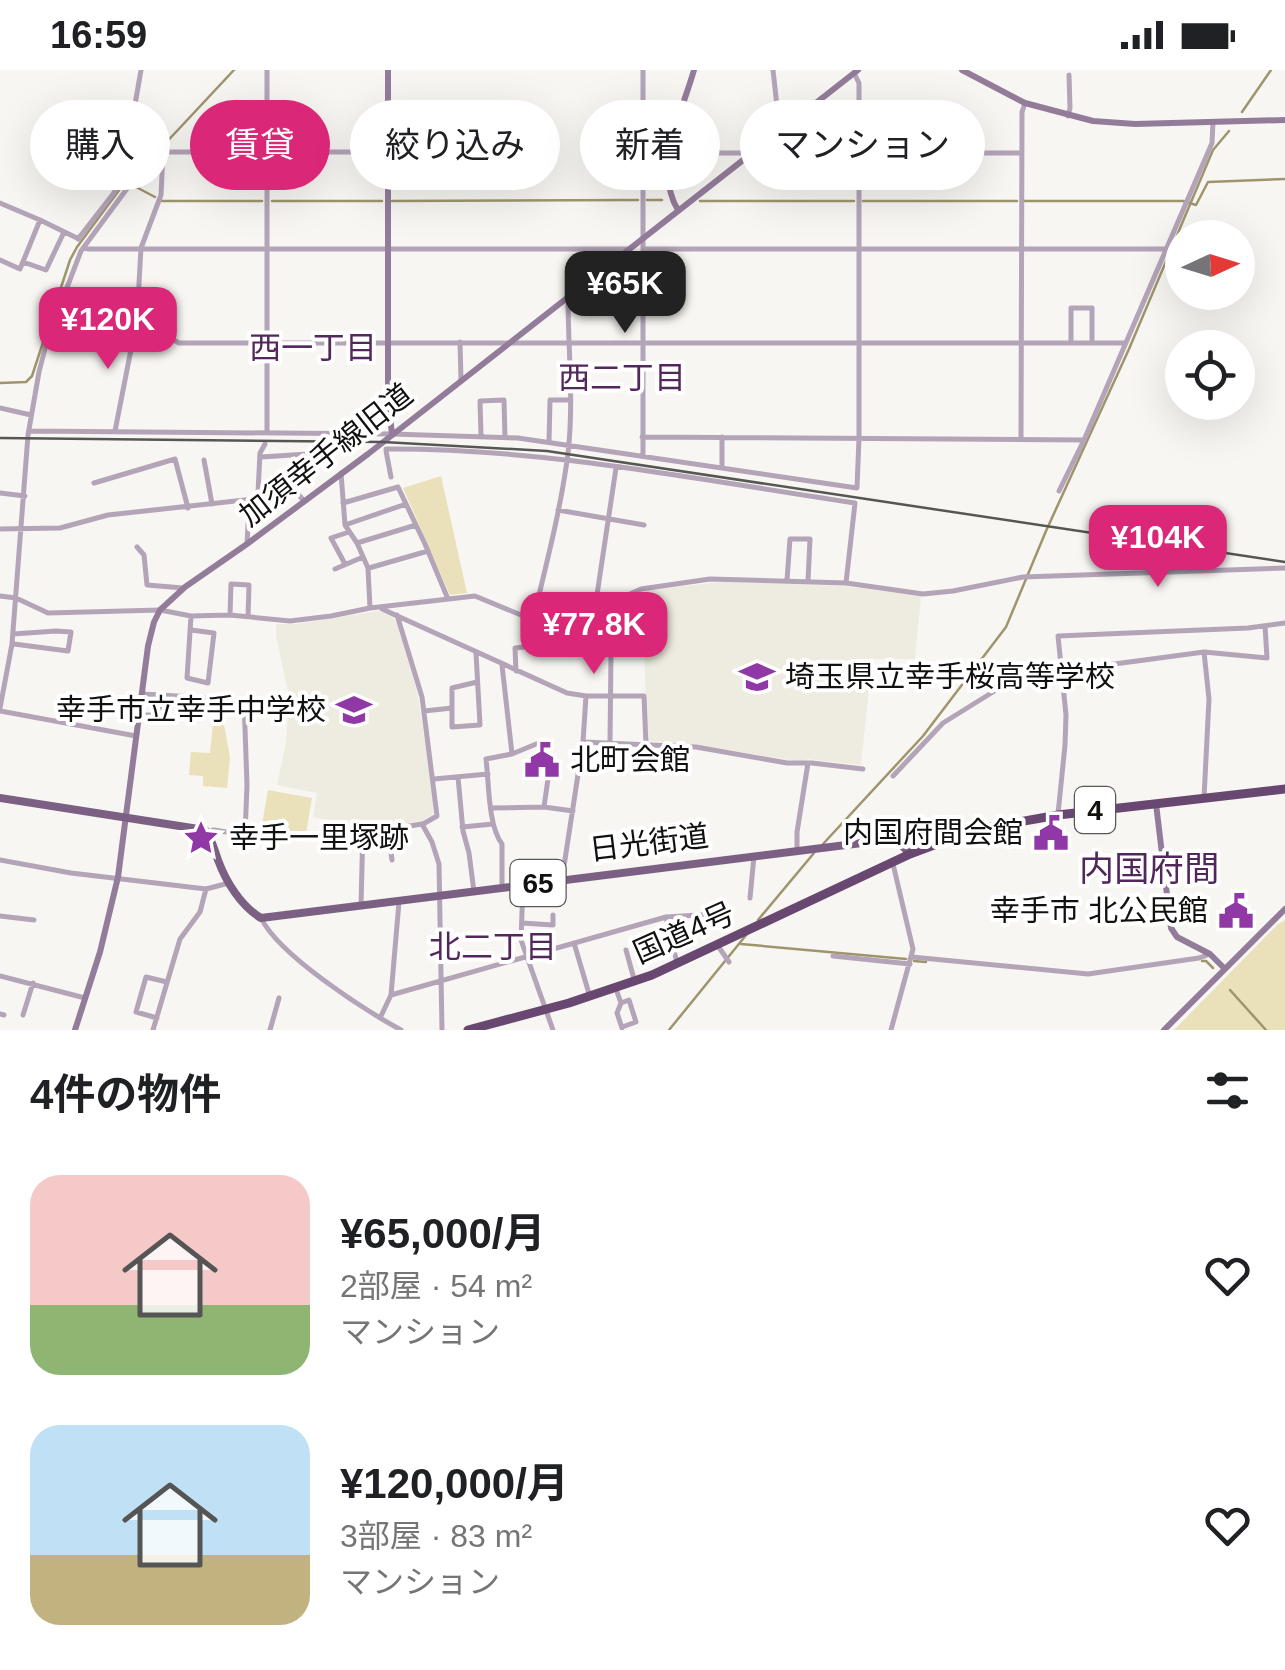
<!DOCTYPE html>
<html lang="ja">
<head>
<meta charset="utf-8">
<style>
  :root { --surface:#fff; --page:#f2f2f2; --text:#202124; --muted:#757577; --accent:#db2777 }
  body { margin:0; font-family:Arial,"Noto Sans JP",sans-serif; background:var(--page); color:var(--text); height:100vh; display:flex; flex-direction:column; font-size:38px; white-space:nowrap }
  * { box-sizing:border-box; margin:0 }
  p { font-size:32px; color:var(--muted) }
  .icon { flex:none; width:55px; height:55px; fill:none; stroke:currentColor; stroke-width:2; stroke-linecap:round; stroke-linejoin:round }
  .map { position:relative; height:960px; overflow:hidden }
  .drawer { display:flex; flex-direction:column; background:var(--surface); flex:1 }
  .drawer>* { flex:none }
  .banner { position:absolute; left:30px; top:30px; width:1225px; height:90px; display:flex; gap:20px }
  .needle { width:65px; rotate:86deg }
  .controls { position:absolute; left:1165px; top:150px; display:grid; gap:20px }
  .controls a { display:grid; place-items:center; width:90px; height:90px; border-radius:50%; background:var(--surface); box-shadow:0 10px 40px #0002; font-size:50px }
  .price { position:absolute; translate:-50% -85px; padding:0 22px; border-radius:20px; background:var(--accent); color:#fff; font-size:32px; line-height:65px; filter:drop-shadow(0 2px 5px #0008) }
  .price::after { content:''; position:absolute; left:50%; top:60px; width:30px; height:22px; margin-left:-15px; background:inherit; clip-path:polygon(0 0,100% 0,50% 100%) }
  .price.selected { background:#222; color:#fff }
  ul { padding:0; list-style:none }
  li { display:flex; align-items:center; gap:30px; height:250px; padding:0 30px }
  li span { display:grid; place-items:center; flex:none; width:280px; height:200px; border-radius:30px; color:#555 }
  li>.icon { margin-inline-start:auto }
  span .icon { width:120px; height:120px; fill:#fffc; stroke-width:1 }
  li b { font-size:42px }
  h2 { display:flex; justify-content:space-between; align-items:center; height:120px; padding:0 30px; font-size:42px }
  .chip { padding:0 35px; border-radius:45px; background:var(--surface); box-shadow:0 10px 40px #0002; font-size:35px; line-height:90px }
  .chip.selected { background:var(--accent); color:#fff }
  .status { display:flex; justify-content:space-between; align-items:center; height:70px; padding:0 50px; background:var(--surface); direction:ltr }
  .status svg { height:28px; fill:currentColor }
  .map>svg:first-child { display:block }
</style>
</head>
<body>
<div class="status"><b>16:59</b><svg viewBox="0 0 49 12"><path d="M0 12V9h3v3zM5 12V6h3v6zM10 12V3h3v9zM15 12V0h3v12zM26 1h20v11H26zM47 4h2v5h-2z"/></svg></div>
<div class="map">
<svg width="1285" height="960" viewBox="0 0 1285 960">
  <rect width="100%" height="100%" fill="#f7f6f2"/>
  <path fill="#eeebe0" d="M 724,512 L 844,516 L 921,526 L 915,589 L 868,589 L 868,629 L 861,695 L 807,689 L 805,691 L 789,690 L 698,675 L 647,671 L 644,578 L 639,522 L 651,519 Z
    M 378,541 L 393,547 L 397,554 L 417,621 L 433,724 L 433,744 L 422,751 L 380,757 L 365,753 L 360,756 L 313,747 L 317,723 L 277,715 L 286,673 L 289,626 L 276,566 L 276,554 L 297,554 Z"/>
  <path fill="#eae1ba" d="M 441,406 L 467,523 L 450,525 L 403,418 Z
    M 214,643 L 222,644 L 230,687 L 227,718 L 203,716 L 203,706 L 189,705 L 191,682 L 210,683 Z
    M 268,720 L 312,728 L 306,764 L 299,763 L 297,772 L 260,766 Z
    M 1285,850 L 1285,960 L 1174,960 L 1277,855 Z"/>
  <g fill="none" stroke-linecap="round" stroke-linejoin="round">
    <path stroke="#9f956d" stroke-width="2.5" d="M 1242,42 L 1271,0
      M 136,117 L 155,127
      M 647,130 L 662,130
      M 162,131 L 262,131
      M 272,131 L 382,131
      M 392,131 L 638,130
      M 700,131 L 854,131
      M 863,131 L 1017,131
      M 1024,131 L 1183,131 L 1196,135 L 1208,112 L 1285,109
      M 0,313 L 26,312 L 32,306 L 70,190 L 77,177 L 134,100 L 161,78 L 234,0
      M 823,774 L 923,666 L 1006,557 L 1046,461 L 1129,279 L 1213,80 L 1229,61
      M 758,850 L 814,783
      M 741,874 L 906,889
      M 914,891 L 926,892
      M 1202,891 L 1206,891 L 1213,898
      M 1230,920 L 1266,960
      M 669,960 L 747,864"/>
    <path stroke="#b4a4b8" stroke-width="5" d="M 773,0 L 777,36 L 790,54
      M 1068,46 L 1070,38 L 1069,5
      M 643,83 L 1021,83
      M 0,133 L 40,150
      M 78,169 L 113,124 L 122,109 L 141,0
      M 84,177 L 88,179 L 627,179
      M 643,179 L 1167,179
      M 0,190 L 20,199 L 40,150 L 79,169
      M 23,192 L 46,200 L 64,162
      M 64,224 L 137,249 L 179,273 L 1126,273
      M 460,272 L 461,310
      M 1071,273 L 1071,238 L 1092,238 L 1092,273
      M 0,338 L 31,345
      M 29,361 L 392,364 L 518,368 L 857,418 L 859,368 L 859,13 L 854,3
      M 115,361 L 137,249 L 141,178 L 161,125 L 163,82 L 387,82
      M 267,363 L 267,0
      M 481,366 L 480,331 L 504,330 L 505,368
      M 642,367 L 1084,370
      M 722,367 L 722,398
      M 1021,368 L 1022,42 L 1025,33
      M 549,372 L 550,330 L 570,330
      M 386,379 C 544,378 700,410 855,433 L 846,513
      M 386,381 L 391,407
      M 643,386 L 643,0
      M 261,387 L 308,384
      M 204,390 L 212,434
      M 341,403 L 345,455 L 357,473 L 368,498 L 370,538
      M 94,413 L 175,389 L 188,438
      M 1059,421 L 1084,370 L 1212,73 L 1213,52
      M 0,423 L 25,426
      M 343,433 L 398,417 L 425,474 L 448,529
      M 558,440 L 644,455
      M 345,455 L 406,434
      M 0,459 L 60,458 L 108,445 L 291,425 L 298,424 L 304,431
      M 357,473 L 416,455
      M 247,474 L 249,436 L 258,422 L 260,383 L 265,374
      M 137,477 L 144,485 L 147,515 L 183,518
      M 345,494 L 331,468 L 349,462
      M 369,498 L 428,481
      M 335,499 L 363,487
      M 787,510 L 790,469 L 810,469 L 808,511
      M 0,526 L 16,528 L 48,543 L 160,540 L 191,546 L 230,545 L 290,551 L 331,546 L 370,538 L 475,526 L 533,550 L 554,552 L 599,538 L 641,519 L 710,509 L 846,513 L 923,524 L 953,521 L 1023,507 L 1285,498
      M 595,538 L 616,398
      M 599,538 L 611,581 L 610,673
      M 382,539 L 567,623 L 586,626 L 644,626 L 646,675
      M 230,545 L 231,514 L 249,515 L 248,547
      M 397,545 L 422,627 L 437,746 L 423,754
      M 191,546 L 187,608 L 208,613 L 214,563 L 191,560
      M 533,550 C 546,495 561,439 568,383 C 574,332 568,279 568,227
      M 13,564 L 56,561 L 71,562 L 68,581 L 14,574
      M 1204,582 L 1267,588 L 1265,556
      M 476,583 L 480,655 L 452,657 L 452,618 L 477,612
      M 502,595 L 512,684
      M 516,601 L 515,578 L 608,568
      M 142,624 L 244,630 L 247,715 L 245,765 L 214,760 L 207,762
      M 245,630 L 277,630
      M 0,638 L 12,574 L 28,365 L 39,302 L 48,267 L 81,181 L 140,101 L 163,82
      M 0,641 L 136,666
      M 424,641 L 452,638
      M 139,645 L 159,645 L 161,625
      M 583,672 L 696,677 L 787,693 L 812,693 L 863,699
      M 893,706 L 943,653 L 1009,612 L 1025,606 L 1204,582 L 1209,629 L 1204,728
      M 458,707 L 463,761 L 469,783 L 474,822
      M 434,709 L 488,704
      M 544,737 L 573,741
      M 491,738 L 544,737 L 549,702
      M 1058,744 L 1065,675 L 1066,645 L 1058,566 L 1248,558 L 1285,553
      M 462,757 L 493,754
      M 388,759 L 392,790
      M 912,767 L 940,762 L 945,770
      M 797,780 L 797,762 L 808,693
      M 0,790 L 71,803 L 206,819 L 229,813
      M 562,809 L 583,672 L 586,626
      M 523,815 L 521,870 L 553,960
      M 502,818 L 502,774 C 488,756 489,713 486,689 L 512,684 L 541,672
      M 750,828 L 754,786
      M 361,835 L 363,757 L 391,759 L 422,754 L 432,772 L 439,794 L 442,960
      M 0,846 L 34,850
      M 666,847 L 677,893
      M 261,848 C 279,885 363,939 401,960
      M 522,853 L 553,855 L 553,845
      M 574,873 L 590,927
      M 718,876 L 729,892
      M 626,880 L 634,909
      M 833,886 L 910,894
      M 912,887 L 1088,904 L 1199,888 L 1210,884
      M 0,906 L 85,928
      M 616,919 L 621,933 L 629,930 L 636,952 L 622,957
      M 391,925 L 399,832
      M 621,933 L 617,943 L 622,958
      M 0,944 L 4,945
      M 23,945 L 33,913
      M 157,948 L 136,942 L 146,907 L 167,912
      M 380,948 L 391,925 L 666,847 L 715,844
      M 153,960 L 180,869 L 200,842 L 206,819
      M 270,960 L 279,928
      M 891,960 L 913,879 L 893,794"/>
    <path stroke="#937c9a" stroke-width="6" d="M 388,0 L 388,328 L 392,364
      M 962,0 L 1025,33 L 1093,51 L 1135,54 L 1285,50
      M 678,140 C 653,100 682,42 694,0
      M 1156,734 L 1171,858 L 1177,867 L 1210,884 L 1225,899
      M 75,960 L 100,882 L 118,807 L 148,576 L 154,552 L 160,540 L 185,517 L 247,474 L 368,384 L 858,0
      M 1164,960 L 1285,839"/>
    <path stroke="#7c6083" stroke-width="8" d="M 0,728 L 205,760 C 212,769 214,779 218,790 C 226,812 241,836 261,848 L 886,770 L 898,771 L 910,784"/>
    <path stroke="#684770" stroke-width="9" d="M 468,960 L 569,933 L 652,905 L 910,784 L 974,760 L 1058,745 L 1285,719"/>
    <path stroke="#565654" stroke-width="2.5" d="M 0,368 L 383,372 L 547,381 L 1285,492"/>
  </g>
  <defs>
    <symbol id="school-bare" viewBox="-9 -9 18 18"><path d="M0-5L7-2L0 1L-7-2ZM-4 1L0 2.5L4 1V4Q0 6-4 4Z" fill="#9039a6" stroke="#fff" stroke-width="2.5" paint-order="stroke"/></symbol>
    <symbol id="civic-bare" viewBox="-9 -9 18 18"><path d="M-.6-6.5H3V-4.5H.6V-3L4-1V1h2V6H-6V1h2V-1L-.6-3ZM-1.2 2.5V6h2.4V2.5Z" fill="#9039a6" stroke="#fff" stroke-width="2.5" paint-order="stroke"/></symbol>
    <symbol id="sight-bare" viewBox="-9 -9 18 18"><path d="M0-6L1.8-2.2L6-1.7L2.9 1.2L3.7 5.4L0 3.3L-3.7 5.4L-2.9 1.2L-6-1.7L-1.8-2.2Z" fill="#9039a6" stroke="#fff" stroke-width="2.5" paint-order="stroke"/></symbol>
  </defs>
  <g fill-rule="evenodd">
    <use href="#school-bare" x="732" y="582" width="50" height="50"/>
    <use href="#school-bare" x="329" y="615" width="50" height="50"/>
    <use href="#civic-bare" x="517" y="665" width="50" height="50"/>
    <use href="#civic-bare" x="1026" y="738" width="50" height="50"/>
    <use href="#sight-bare" x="176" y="743" width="50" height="50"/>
    <use href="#civic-bare" x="1211" y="816" width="50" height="50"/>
  </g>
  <g text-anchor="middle" stroke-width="8" stroke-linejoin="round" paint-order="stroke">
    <g fill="#fff" stroke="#585858" stroke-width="2.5">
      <rect x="1075" y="717" width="40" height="46" rx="8"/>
      <rect x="510.5" y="790" width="55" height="46" rx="8"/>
    </g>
    <g font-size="28" font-weight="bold" fill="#111110">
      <text x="1095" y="750">4</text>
      <text x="538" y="823">65</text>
    </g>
    <g font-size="30" fill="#111110" stroke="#fff">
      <text transform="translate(326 385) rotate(-38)" y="10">加須幸手線旧道</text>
      <text transform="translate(649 773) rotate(-7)" y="10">日光街道</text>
      <text transform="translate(684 863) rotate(-24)" y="10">国道4号</text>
    </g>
    <g font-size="30" fill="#111110" stroke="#fff" text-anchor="start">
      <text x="785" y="617">埼玉県立幸手桜高等学校</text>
      <text x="326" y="650" text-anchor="end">幸手市立幸手中学校</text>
      <text x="570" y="700">北町会館</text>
      <text x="1023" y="773" text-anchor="end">内国府間会館</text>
      <text x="229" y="778">幸手一里塚跡</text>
      <text x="1208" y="851" text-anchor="end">幸手市 北公民館</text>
    </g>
    <g font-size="32" fill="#51275c" stroke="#fff">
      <text x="313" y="289">西一丁目</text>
      <text x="622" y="319">西二丁目</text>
      <text x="493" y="888">北二丁目</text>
    </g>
    <g font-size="35" fill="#51275c" stroke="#fff">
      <text x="1149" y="811">内国府間</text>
    </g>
  </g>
</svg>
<div class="controls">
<a><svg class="needle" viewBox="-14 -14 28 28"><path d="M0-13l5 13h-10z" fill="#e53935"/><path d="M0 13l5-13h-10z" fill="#757577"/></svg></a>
<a><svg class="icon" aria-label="locate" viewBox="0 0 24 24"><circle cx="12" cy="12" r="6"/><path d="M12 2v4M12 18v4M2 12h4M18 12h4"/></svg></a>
</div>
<b class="price selected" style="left:625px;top:266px">¥65K</b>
<b class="price" style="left:108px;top:302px">¥120K</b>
<b class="price" style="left:1158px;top:520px">¥104K</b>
<b class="price" style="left:594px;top:607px">¥77.8K</b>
<div class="banner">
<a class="chip">購入</a>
<a class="chip selected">賃貸</a>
<a class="chip">絞り込み</a>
<a class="chip">新着</a>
<a class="chip">マンション</a>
</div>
</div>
<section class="drawer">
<h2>4件の物件<svg class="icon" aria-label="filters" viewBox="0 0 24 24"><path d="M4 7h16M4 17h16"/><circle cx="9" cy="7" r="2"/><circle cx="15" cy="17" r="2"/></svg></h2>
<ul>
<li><span style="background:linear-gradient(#f6c9c9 65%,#8fb573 0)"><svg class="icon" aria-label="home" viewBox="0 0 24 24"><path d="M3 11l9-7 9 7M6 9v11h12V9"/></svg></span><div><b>¥65,000/月</b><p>2部屋 · 54 m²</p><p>マンション</p></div><svg class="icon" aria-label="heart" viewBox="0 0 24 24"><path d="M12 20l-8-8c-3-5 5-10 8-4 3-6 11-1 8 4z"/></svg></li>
<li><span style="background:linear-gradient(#bfe0f5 65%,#c2b280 0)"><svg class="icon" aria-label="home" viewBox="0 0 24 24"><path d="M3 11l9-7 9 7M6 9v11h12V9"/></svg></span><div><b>¥120,000/月</b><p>3部屋 · 83 m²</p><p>マンション</p></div><svg class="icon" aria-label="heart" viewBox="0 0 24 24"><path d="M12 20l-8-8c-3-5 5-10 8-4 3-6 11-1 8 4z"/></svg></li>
</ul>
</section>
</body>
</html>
